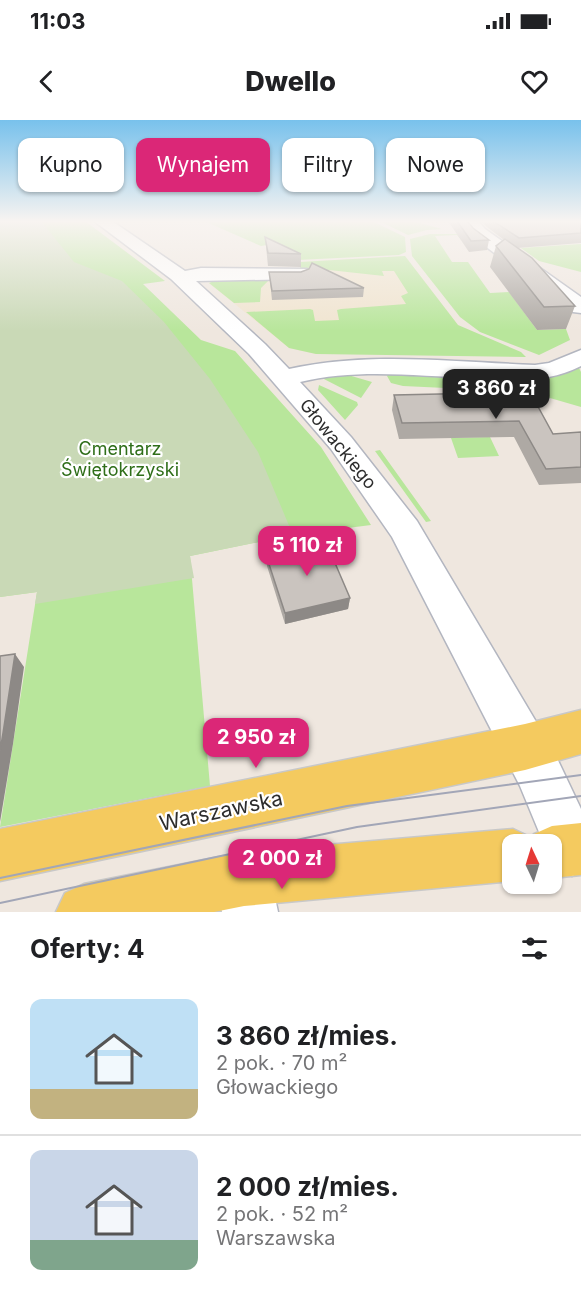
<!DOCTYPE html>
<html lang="pl">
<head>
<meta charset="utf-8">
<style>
  :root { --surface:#fff; --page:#f6f6f6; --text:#202124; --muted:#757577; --line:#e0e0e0; --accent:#db2777 }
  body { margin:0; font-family:Inter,sans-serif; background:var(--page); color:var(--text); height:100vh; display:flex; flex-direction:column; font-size:22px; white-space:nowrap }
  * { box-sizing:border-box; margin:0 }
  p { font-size:20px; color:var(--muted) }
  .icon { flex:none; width:33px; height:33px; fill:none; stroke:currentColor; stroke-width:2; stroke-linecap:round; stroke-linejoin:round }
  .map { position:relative; height:792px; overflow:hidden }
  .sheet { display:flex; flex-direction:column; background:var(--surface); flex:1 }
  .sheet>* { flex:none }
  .hud { position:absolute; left:18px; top:18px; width:546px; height:54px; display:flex; gap:12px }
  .needle { width:39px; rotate:356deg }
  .tools { position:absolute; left:502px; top:714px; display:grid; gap:12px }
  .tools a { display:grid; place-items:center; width:60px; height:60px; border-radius:12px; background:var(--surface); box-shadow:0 2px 4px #0004; font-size:30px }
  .price { position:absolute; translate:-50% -51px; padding:0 14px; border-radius:12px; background:var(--accent); color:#fff; font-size:20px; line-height:39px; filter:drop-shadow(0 2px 3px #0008) }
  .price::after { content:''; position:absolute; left:50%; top:36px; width:18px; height:14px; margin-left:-9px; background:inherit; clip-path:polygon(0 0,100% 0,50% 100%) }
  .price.selected { background:#222; color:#fff }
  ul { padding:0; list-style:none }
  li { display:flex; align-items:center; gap:18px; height:150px; padding:0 30px }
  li+li { border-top:2px solid var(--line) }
  li span { display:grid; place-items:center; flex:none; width:168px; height:120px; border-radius:12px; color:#555 }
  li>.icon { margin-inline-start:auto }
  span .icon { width:72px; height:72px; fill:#fffc; stroke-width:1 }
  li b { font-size:26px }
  h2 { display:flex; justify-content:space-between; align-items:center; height:72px; padding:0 30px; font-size:26px }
  .tag { padding:0 21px; border-radius:12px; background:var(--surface); box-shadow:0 2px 4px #0004; font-size:21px; line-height:54px }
  .tag.selected { background:var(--accent); color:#fff }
  .status { display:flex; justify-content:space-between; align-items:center; height:42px; padding:0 30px; background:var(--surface); direction:ltr }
  .status svg { height:16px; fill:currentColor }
  header { display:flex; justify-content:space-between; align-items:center; height:78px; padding:0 30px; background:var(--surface); font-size:27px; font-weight:800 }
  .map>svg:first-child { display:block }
</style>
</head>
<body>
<div class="status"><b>11:03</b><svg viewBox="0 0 49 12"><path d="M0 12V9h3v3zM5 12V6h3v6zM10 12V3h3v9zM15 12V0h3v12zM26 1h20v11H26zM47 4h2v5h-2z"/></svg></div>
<header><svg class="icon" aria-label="back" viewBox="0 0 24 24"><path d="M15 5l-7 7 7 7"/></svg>Dwello<svg class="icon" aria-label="heart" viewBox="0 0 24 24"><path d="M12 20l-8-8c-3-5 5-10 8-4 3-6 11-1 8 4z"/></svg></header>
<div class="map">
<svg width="581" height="792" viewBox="0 0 581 792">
  <rect width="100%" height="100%" fill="#efe7df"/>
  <path fill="#f0e4cf" d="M 405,136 L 458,205 L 466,210 L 316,234 L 289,228 L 209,163 L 301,157 L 300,142 Z"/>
  <path fill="#b8e69b" d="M 0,101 L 85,101 L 165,161 L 143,164 L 201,220 L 235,231 L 321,327 L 371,405 L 293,415 L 190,436 L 210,666 L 0,707 L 37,472 L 0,477 Z
    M 204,101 L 372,101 L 405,117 L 406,132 L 399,135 L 297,140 L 298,134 L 278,123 L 261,126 Z
    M 379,101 L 413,101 L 442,109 L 427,110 L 408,115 Z
    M 489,105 L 521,128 L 581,124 L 581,152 L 539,141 Z
    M 430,114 L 460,114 L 462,121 L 457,115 L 435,116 L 452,142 L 468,142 L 490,173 L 509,172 L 537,210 L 566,209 L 570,220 L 539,235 L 480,212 L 460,197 L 412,136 L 410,119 Z
    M 405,136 L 458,205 L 521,232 L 526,237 L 316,234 L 289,228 L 246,192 L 310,189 L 313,190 L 315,201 L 339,200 L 337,190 L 341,189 L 406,184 L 401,176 L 408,173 L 394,151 L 382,151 L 384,156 L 329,150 L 300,150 L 300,142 Z
    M 271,158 L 261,168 L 260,182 L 234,183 L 209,163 L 219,159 Z
    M 579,248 L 581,252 L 581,287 L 550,278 L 488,270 L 403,266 L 391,263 L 387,256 L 390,252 L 554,254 Z
    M 348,255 L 372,262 L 361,278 L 320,257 Z
    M 319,265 L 357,282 L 358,285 L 345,300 L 318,270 Z
    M 490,317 L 499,336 L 458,338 L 451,318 Z
    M 380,330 L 431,401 L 426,402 L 375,331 Z"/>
  <path fill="#c9d9b6" d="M 0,101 L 41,101 L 74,142 L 122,161 L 164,202 L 210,259 L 258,332 L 293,415 L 190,436 L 194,458 L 35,484 L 37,472 L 0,477 Z"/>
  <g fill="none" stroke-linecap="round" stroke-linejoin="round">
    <defs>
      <path id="minor" d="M 94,101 L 112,101 L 185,151 L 201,148 L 307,149 L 310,153 L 307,157 L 300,159 L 196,161 L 265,224 L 289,249 C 368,231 454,242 535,245 L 549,243 L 581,230 L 581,246 C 546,264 512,260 474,258 C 417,256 356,248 300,262 L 351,317 L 417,401 L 554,632 L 581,689 L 581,752 L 572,756 L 554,748 L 552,724 L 544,724 L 520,666 L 392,417 L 331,329 L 249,234 L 171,159 Z
        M 461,101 L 478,101 L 485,109 L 581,177 L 581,193 L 573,192 L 473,117 Z
        M 244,732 L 263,740 L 271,759 L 278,792 L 222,792 L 217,759 L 225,740 Z"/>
      <path id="major" d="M 581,590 L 581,634 L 525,650 L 0,761 L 0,709 L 525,604 Z
        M 581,703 L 581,755 L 552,758 L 552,724 L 513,724 L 513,761 L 244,786 L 214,792 L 56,792 L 65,773 L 84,764 L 244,732 L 513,709 L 532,718 L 534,714 L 552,706 Z"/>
    </defs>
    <use href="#minor" stroke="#b3b6c0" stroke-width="3"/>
    <use href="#major" stroke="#c8c8c8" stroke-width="3"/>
    <use href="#minor" fill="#fff" fill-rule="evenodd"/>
    <use href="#major" fill="#f4ca5f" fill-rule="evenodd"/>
    <path stroke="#a2a6b7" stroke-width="2" d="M 0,758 L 347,686 L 581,655
      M 0,783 L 357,707 L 581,676"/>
  </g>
  <path fill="#aea9a4" d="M 448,101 L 467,101 L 473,108 L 489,120 L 487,130 L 469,132 Z
    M 481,101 L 581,101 L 581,123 L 517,128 L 575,186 L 566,209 L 537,210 L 490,147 L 496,126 L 504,120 L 487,107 Z
    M 265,117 L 301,134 L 301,147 L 268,146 Z
    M 269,152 L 364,168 L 363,177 L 272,180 Z
    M 530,272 L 553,314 L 581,312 L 581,363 L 539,365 L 514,317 L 399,319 L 392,290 L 394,275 Z
    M 266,435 L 350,478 L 348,489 L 285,504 L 267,446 Z"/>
  <path fill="#8d8986" d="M 350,478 L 348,489 L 285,504 L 285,493 Z
    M 15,534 L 24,547 L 13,624 L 0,702 L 0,631 Z"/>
  <path fill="#cac4bf" stroke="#8d8986" stroke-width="1.5" d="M 457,101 L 467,101 L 473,108 L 489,120 L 471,121 Z
    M 493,101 L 581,101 L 581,113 L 519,118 Z
    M 265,117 L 301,134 L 268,133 Z
    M 505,119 L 532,138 L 575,186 L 544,187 L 496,126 Z
    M 312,143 L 364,168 L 272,171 L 269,152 L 301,152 L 309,149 Z
    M 530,272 L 553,314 L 581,312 L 581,347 L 546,349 L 519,301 L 402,303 L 394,275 Z
    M 326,422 L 350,478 L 285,493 L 266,435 Z
    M 15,534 L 3,613 L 0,631 L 0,536 Z"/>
  <linearGradient id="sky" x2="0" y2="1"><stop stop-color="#78c1ec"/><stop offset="0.48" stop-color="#f8f4f1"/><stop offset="1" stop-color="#f8f4f1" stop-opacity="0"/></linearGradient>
  <rect width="581" height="211" fill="url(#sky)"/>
  <g text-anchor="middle" stroke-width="4.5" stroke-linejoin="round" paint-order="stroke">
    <g font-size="18" fill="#2d2d2d" stroke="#fff">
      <text transform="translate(338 324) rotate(51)" y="6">Głowackiego</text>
    </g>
    <g font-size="18" fill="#2f6e19" stroke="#fff">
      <text x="120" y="335">Cmentarz<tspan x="120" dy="21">Świętokrzyski</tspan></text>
    </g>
    <g font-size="21" fill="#2d2d2d" stroke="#fff">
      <text transform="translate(221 691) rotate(-12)" y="7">Warszawska</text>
    </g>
  </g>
</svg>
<div class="tools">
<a><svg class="needle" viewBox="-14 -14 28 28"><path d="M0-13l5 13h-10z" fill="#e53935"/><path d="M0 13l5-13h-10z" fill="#757577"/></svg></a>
</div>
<b class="price selected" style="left:496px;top:300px">3 860 zł</b>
<b class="price" style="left:307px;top:457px">5 110 zł</b>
<b class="price" style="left:256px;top:649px">2 950 zł</b>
<b class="price" style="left:282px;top:770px">2 000 zł</b>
<div class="hud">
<a class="tag">Kupno</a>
<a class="tag selected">Wynajem</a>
<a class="tag">Filtry</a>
<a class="tag">Nowe</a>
</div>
</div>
<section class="sheet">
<h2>Oferty: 4<svg class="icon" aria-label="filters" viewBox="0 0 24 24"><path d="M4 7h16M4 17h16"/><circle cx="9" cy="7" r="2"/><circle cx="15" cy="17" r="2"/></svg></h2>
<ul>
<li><span style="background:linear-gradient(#bfe0f5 75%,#c2b280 0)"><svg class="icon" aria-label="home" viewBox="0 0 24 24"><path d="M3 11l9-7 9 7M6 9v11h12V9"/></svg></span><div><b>3 860 zł/mies.</b><p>2 pok. · 70 m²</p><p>Głowackiego</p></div></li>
<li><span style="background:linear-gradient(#c9d6e8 75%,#7fa58c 0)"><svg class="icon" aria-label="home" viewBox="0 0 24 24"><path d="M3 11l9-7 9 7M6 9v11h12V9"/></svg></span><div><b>2 000 zł/mies.</b><p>2 pok. · 52 m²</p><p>Warszawska</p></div></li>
</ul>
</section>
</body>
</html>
